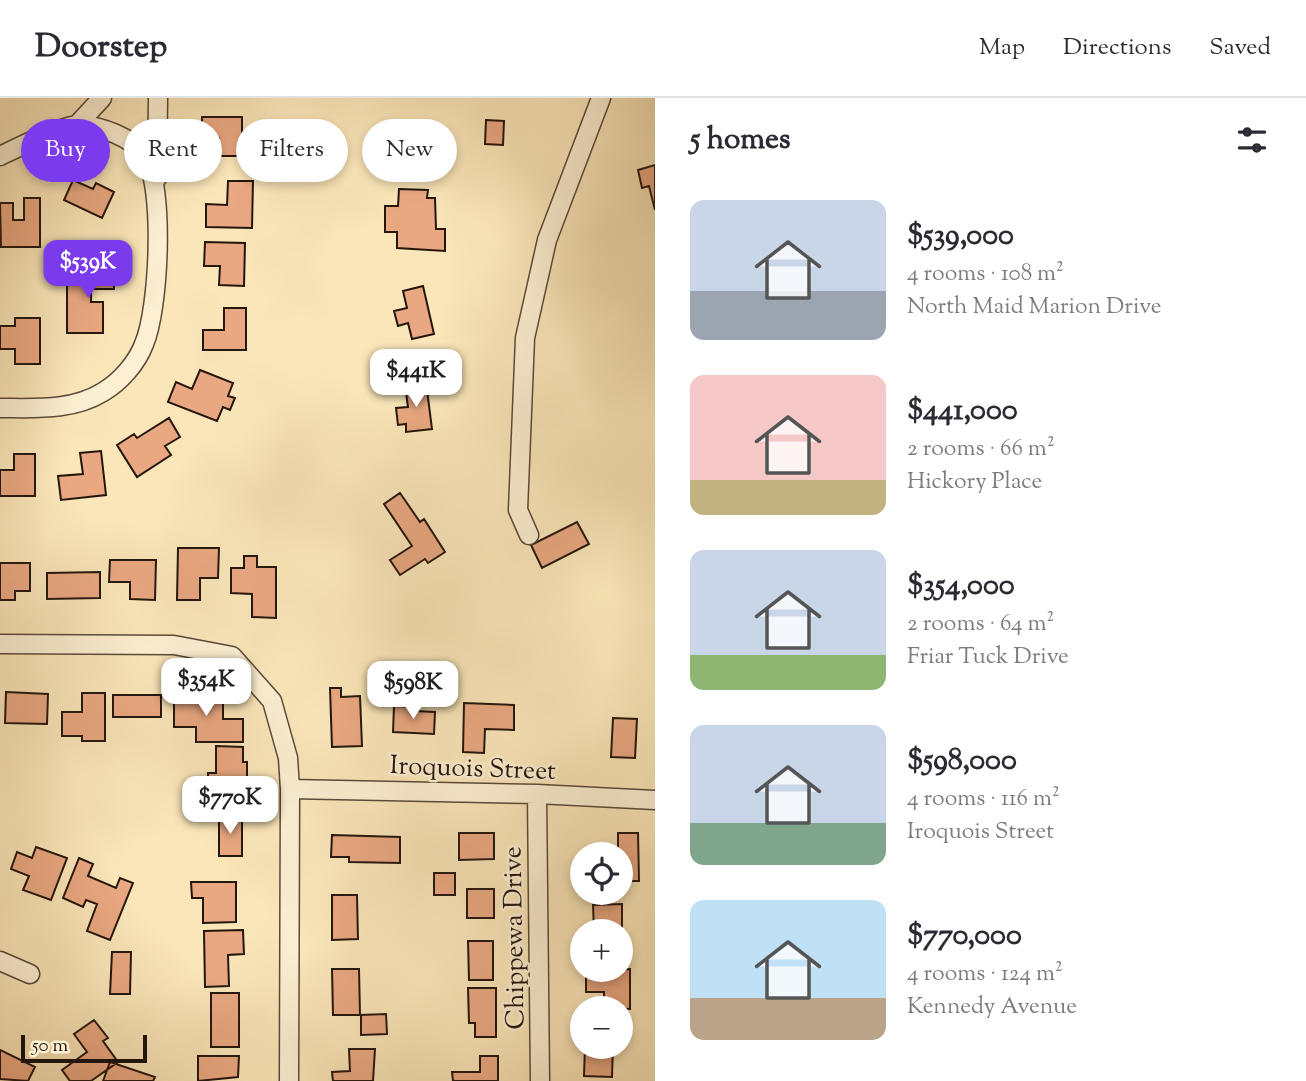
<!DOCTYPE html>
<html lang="en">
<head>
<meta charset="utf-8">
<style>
  :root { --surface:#fff; --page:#f7f7f7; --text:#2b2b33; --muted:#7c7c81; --line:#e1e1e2; --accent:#7c3aed }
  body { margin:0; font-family:"Sorts Mill Goudy",serif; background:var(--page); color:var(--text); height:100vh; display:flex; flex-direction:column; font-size:26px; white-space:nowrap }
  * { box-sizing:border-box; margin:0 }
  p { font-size:23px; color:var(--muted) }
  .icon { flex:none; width:38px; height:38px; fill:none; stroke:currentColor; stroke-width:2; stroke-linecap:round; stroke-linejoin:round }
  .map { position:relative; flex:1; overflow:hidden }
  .sheet { display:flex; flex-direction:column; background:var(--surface); width:651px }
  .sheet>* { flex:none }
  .top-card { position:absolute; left:21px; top:21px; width:528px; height:63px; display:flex; gap:14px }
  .tools { position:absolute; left:570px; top:744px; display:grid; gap:14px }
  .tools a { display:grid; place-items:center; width:63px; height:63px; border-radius:50%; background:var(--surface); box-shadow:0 4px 10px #0003; font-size:35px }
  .scale { position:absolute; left:21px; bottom:18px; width:126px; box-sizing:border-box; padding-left:7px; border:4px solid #24150d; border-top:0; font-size:19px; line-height:24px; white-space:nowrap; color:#24150d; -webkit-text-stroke:5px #fcefd2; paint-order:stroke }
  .price { position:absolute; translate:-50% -60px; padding:0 16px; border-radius:14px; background:#fff; color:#222; font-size:23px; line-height:46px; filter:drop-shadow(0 2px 4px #0008) }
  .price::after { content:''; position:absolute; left:50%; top:42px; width:21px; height:16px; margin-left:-10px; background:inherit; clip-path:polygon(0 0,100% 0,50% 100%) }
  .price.current { background:var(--accent); color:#fff }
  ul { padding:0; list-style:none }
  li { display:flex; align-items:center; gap:21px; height:175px; padding:0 35px }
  li span { display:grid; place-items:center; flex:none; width:196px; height:140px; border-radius:14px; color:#555 }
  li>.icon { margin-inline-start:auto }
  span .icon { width:84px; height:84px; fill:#fffc; stroke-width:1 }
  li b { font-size:30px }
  h2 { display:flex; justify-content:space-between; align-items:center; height:84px; padding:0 35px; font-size:30px }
  .chip { padding:0 24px; border-radius:32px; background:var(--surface); box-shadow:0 4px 10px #0003; font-size:24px; line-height:63px }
  .chip.current { background:var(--accent); color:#fff }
  header { display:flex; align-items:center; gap:42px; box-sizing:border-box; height:98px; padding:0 35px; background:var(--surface); border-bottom:2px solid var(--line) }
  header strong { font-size:33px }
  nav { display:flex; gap:38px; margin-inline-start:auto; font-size:24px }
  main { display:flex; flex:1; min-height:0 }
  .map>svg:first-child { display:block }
</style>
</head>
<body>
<header>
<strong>Doorstep</strong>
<nav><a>Map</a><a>Directions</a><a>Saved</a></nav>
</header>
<main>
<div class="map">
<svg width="655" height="983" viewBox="0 0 655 983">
  <rect width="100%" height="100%" fill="#fae6b9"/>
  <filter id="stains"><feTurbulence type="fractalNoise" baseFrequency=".00286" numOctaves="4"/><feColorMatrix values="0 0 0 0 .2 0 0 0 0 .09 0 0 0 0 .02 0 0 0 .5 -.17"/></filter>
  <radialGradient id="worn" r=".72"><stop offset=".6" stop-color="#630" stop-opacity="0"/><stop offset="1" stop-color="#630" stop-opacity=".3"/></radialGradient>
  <path fill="#e9a881" stroke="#24150d" stroke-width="2" d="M 202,19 L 242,19 L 242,58 L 219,58 L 219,40 L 202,40 Z
    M 486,22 L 504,23 L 503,47 L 485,46 Z
    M 655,67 L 655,112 L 649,88 L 642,90 L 638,72 Z
    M 73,82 L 93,91 L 96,85 L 114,94 L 102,120 L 64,102 Z
    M 228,83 L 253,83 L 252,130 L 206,129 L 206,106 L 227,107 Z
    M 399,91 L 428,92 L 427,100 L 435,100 L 436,131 L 445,131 L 445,153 L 397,150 L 397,134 L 385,134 L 385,108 L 398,108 Z
    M 24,100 L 40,100 L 40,149 L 1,149 L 0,105 L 13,105 L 13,122 L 24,122 Z
    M 205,144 L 245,145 L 244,188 L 219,187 L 220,168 L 204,168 Z
    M 114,167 L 114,191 L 91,191 L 91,204 L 103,204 L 103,235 L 67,235 L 67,181 L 88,181 L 88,168 Z
    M 423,188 L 434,236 L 412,241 L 408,225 L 398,228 L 394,213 L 407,210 L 403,193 Z
    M 224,210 L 246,210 L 246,252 L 203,252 L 203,232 L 224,232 Z
    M 15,220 L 40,220 L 40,266 L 15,266 L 15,251 L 0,251 L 0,228 L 15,228 Z
    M 200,272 L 233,285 L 228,298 L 235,300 L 230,312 L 223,309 L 217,323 L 168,304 L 176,284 L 192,291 Z
    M 426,284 L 432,331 L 406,334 L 406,326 L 398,327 L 396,310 L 408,309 L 405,287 Z
    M 169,320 L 180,339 L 165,348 L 171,357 L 137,379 L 117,347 L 134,336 L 137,340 Z
    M 101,353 L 106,397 L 61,402 L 58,378 L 83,376 L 80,355 Z
    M 14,356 L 35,356 L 35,398 L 0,398 L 0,372 L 14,372 Z
    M 400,395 L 420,424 L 424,421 L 445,454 L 428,465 L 425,461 L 400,477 L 390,462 L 412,448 L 384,406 Z
    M 577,424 L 589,446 L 542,470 L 531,447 Z
    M 178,450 L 219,450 L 218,480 L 200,480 L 200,502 L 177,502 Z
    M 244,458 L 257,458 L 257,469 L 276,469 L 276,520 L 252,519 L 252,496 L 231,495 L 231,470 L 244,470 Z
    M 110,462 L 156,462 L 155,502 L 130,501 L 130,484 L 109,484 Z
    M 0,465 L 30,465 L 30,493 L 15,493 L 15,502 L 0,502 Z
    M 100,474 L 100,500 L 47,501 L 47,475 Z
    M 330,590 L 341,590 L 341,599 L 360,598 L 362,648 L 332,649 Z
    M 199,592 L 199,601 L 223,601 L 223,621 L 243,621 L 243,644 L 196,644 L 196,629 L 174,629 L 174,593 Z
    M 6,594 L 48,596 L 47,626 L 5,625 Z
    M 82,595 L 105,595 L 105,643 L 82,643 L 82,638 L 62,638 L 62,614 L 82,614 Z
    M 113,597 L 161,597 L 161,619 L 113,619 Z
    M 464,605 L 514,607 L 514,632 L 485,631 L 484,655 L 463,654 Z
    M 394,608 L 416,609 L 416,613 L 435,614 L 434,636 L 393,634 Z
    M 613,620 L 637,621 L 635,660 L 611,659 Z
    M 216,648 L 243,649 L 243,664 L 247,664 L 247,687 L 241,687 L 241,702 L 216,702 L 216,688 L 208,688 L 208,675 L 216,675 Z
    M 219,718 L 242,719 L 242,758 L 219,758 Z
    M 459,735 L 494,735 L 494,761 L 459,762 Z
    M 618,735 L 638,735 L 639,783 L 621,783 L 621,756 L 593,756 L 618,755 Z
    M 332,737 L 400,739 L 400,765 L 349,764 L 349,759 L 331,759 Z
    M 36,749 L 67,760 L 51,802 L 23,792 L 29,778 L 11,771 L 17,754 L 32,760 Z
    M 79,760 L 93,766 L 88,778 L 116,790 L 120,780 L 133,785 L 110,842 L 87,833 L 97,806 L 86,802 L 83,809 L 63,800 Z
    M 434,775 L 455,775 L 455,797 L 434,797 Z
    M 191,784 L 236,784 L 236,824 L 203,825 L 203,800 L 192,800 Z
    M 467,791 L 494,791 L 494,820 L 467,820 Z
    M 332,797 L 357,797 L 358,841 L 332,842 Z
    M 622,806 L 622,850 L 621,850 L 621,833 L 594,833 L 593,807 Z
    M 243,832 L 244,856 L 228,857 L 229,888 L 205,889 L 204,833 Z
    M 468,843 L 493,843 L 493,882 L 469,882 Z
    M 112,854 L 131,854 L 130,896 L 110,896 Z
    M 332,871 L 359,871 L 360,917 L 333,917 Z
    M 630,871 L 630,911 L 604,910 L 604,894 L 586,894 L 586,872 Z
    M 468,890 L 496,890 L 496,939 L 475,939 L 475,925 L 469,925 Z
    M 211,895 L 239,895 L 239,949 L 211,949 Z
    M 386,916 L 387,936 L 361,937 L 361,917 Z
    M 94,922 L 108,940 L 103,943 L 118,964 L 91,983 L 70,983 L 62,972 L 87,954 L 74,936 Z
    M 585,948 L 613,948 L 612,979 L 584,978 Z
    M 349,951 L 375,951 L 373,983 L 333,983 L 332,974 L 350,973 Z
    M 0,952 L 35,969 L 28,983 L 0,981 Z
    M 198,958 L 239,958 L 238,979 L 198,983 Z
    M 480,958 L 498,958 L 498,983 L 453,983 L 452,974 L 480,974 Z
    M 110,964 L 155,979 L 153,983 L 103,983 Z"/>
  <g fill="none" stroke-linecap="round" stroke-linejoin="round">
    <defs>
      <path id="minor" d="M 77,27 L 102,0
        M 0,58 C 17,50 62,27 79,27 C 101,28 132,39 145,58 C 165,89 159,212 144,246 C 137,265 120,284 103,294 C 72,313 36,310 0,310
        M 157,80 L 158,0
        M 529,437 L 518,412 L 525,240 L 547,142 L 601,0
        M 0,546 L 174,547 L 232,558 L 272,603 L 288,660 L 290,691 L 289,983
        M 290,691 L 537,696 L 655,702
        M 537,696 L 540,983
        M 0,863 L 30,876"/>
    </defs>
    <use href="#minor" stroke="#5a4938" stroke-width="21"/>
    <use href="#minor" stroke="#fcefd2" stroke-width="18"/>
  </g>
  <g text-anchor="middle" stroke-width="5" stroke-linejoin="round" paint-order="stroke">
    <g font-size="26" fill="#24150d" stroke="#fcefd2">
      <text transform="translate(473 669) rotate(2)" y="9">Iroquois Street</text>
      <text transform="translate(513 840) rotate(-91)" y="9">Chippewa Drive</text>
    </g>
  </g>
  <rect width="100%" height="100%" filter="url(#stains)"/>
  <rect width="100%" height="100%" fill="url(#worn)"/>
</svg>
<div class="tools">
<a><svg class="icon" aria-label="locate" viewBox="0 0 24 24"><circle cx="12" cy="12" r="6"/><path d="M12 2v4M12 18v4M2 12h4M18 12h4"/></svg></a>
<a>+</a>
<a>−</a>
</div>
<div class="scale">50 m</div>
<b class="price current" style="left:88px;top:202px">$539K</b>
<b class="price" style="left:416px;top:311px">$441K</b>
<b class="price" style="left:206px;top:620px">$354K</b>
<b class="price" style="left:413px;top:623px">$598K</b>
<b class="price" style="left:230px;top:738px">$770K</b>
<div class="top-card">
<a class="chip current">Buy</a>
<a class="chip">Rent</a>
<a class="chip">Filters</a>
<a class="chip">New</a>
</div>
</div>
<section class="sheet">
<h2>5 homes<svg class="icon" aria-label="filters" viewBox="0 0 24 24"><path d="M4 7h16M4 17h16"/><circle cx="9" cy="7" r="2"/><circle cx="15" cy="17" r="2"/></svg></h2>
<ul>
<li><span style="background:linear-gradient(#c9d6e8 65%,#9aa5b1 0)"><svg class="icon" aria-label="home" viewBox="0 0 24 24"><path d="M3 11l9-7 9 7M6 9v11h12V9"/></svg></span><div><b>$539,000</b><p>4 rooms · 108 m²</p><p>North Maid Marion Drive</p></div></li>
<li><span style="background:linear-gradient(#f6c9c9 75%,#c2b280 0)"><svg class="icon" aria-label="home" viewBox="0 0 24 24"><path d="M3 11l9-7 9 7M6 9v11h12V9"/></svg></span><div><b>$441,000</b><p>2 rooms · 66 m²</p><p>Hickory Place</p></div></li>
<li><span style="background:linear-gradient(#c9d6e8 75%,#8fb573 0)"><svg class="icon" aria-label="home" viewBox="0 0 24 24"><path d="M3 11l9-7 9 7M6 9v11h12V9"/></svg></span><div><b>$354,000</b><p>2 rooms · 64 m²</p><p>Friar Tuck Drive</p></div></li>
<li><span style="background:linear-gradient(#c9d6e8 70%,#7fa58c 0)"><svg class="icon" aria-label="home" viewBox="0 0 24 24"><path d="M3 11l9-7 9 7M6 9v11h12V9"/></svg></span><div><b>$598,000</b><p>4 rooms · 116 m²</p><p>Iroquois Street</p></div></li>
<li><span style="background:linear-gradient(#bfe0f5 70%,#b9a48a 0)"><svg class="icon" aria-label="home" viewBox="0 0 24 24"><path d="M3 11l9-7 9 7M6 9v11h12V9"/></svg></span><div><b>$770,000</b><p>4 rooms · 124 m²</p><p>Kennedy Avenue</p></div></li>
</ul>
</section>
</main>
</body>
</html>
